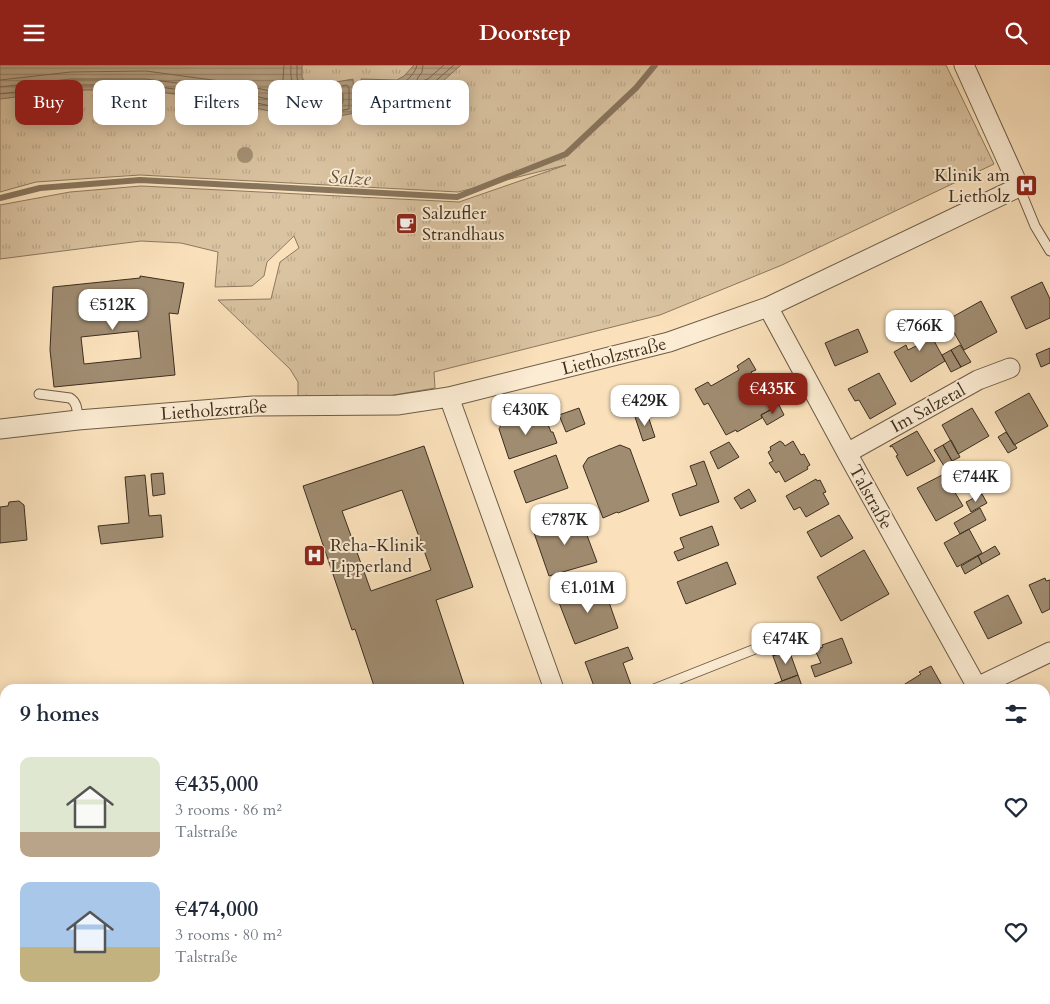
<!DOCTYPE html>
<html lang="en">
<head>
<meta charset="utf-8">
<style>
  :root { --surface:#fff; --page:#f2f2f3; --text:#1f2937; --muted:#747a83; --accent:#8f2418 }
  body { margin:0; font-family:Cardo,serif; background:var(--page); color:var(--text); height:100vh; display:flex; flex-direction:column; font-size:19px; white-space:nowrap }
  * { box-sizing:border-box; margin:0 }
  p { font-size:16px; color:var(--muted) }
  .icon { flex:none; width:28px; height:28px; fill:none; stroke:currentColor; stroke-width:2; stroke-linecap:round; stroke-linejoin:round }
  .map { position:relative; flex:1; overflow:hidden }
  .sheet { position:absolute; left:0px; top:619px; width:1050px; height:321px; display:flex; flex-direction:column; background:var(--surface); border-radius:15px 15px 0 0; box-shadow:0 2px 12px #0003 }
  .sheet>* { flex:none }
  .top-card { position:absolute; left:15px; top:15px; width:500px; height:45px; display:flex; gap:10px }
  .price { position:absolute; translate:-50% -42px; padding:0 11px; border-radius:10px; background:#fff; color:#222; font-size:16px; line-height:32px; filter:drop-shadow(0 1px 2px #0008) }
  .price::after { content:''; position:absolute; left:50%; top:30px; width:15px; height:11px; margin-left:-8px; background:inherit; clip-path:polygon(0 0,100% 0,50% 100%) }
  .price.on { background:var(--accent); color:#fff }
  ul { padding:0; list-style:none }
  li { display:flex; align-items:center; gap:15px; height:125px; padding:0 20px }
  li span { display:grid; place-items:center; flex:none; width:140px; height:100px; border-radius:10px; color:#555 }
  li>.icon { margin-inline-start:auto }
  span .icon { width:60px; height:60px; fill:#fffc; stroke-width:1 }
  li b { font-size:21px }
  h2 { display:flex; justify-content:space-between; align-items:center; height:60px; padding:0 20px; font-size:21px }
  .tag { padding:0 18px; border-radius:10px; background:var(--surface); box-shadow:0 2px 12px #0003; font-size:18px; line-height:45px }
  .tag.on { background:var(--accent); color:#fff }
  header { display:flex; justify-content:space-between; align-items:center; height:65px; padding:0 20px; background:var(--accent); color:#fff; font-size:22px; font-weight:800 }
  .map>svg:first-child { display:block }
</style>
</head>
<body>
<header><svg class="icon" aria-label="menu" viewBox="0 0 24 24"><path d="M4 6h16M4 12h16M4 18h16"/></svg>Doorstep<svg class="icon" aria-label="search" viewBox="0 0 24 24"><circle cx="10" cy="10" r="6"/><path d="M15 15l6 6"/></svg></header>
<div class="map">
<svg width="1050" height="939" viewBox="0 0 1050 939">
  <defs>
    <pattern id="park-tufts" width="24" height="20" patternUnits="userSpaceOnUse" patternTransform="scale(1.25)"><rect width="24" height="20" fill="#dac3a1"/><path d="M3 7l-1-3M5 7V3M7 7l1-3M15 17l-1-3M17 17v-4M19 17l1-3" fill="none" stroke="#bca88a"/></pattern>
    <pattern id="water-rules" width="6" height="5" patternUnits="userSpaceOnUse" patternTransform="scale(1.25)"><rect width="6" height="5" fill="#baa486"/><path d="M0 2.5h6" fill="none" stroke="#99866d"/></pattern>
  </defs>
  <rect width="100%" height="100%" fill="#fae1bb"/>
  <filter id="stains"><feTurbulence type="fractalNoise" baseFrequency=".004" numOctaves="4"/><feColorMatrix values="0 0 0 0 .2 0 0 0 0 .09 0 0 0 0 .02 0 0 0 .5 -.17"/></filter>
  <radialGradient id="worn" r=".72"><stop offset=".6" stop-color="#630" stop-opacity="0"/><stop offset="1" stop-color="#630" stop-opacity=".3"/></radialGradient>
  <path fill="url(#park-tufts)" stroke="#8c7960" d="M 0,0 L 946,0 L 994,99 L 782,200 L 660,250 L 434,307 L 435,323 L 365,335 L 298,335 L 298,317 L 290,304 L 218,235 L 271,234 L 280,197 L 299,183 L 294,171 L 267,197 L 264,211 L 252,221 L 215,222 L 218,187 L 181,178 L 141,176 L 0,194 L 0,140 L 70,127 L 141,121 L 459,137 L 566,100 L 458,127 L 140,110 L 36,117 L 0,127 Z"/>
  <path fill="url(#water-rules)" stroke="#88755d" d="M 0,0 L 302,0 L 302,12 L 308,24 L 336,17 L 353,14 L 355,48 L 323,54 L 274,47 L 224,36 L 145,25 L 72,25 L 0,34 Z
    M 414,0 L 461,0 L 434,24 L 363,48 L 361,14 L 397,15 L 404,11 Z"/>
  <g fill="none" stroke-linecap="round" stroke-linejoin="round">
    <path stroke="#7c6a53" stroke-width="1" d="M 417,0 C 416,5 414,7 411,11 C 400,25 383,18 368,20 L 367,22 L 368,39 L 371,40 L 431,20 L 454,0
      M 423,0 L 422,7 L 417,14 L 419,17 L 428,14 L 444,0
      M 0,15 L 71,7 L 146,6 L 227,17 L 285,29 L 288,27 L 283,15 L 284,0
      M 0,22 L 71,14 L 145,14 L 226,24 L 276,36 L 304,39 L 306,38 L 306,36 C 292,28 290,14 291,0
      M 338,28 L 341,27 L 343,29 L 343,37 L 342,39 L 323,42 L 308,40 L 306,39 L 308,35 Z
      M 0,29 L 72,20 L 145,20 L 225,31 L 275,42 L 323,49 L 349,44 L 349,23 L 347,20 C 336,21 313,31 304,28 L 297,13 L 297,0"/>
    <path stroke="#88755d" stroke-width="6" d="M 0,133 L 40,123 L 140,115 L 457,132 L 566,89 L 636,23 L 655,0"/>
  </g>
  <path fill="#a08c71" stroke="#3e2f20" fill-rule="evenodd" d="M 140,211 L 184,218 L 178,249 L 169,248 L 175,310 L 54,322 L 50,285 L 53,222 L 140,213 ZM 138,266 L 141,293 L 84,299 L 81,272 Z
    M 1042,217 L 1050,234 L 1050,253 L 1026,264 L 1011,232 Z
    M 981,236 L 997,267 L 964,285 L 947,255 Z
    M 921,252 L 945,296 L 911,317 L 894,287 L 906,280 L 908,285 L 918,280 L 906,260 Z
    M 858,264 L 868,287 L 835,301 L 825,278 Z
    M 960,280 L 971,297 L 961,302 L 951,285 Z
    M 1050,283 L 1050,298 L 1041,302 L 1036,289 Z
    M 951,285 L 961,302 L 951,307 L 942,290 Z
    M 749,293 L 756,305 L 751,307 L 772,344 L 761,350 L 762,353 L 737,367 L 736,365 L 726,370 L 708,338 L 704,340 L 695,324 L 708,317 L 711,321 L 739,305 L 737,301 Z
    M 879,308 L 896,339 L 870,354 L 859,335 L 855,336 L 848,324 Z
    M 1029,328 L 1048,361 L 1014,380 L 995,347 Z
    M 779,340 L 784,350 L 767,360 L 761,350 Z
    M 579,343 L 585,359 L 566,367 L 559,350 Z
    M 972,343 L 989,371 L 958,389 L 942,360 Z
    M 538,348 L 542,359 L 547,357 L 551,367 L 553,367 L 557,378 L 509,394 L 499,364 L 502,358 Z
    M 647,348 L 655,372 L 643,376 L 635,352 Z
    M 917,366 L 935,396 L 907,411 L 896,391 L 898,390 L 892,381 L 890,382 L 890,381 Z
    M 1006,367 L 1017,383 L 1008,388 L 998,372 Z
    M 951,375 L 960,392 L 952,396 L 943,380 Z
    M 780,376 L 783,378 L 785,381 L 793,376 L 801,390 L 804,389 L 810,400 L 807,402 L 808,404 L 785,417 L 779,406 L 776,408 L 769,398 L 773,396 L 768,387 L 771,385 L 770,382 Z
    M 729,377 L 739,392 L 718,404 L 710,387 Z
    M 620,380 L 630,384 L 649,436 L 618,448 L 617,447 L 603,453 L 583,401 L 588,393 Z
    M 943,380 L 952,396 L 944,401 L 934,385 Z
    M 424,381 L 473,522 L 436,535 L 465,623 L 472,621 L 473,624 L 375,624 L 355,564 L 352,565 L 303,421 ZM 402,425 L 431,505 L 371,526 L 342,446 Z
    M 556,390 L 568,423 L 526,438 L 514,406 Z
    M 704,396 L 719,437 L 680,451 L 672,429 L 697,420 L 690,401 Z
    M 163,408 L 165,429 L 153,431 L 151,409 Z
    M 944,409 L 963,441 L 936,456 L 917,423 Z
    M 145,410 L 149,451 L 161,450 L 163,472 L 101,479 L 98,461 L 129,458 L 125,412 Z
    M 816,414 L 817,416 L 820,415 L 826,427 L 823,428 L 829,439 L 806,452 L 800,442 L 794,445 L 786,431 Z
    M 749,424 L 756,436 L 741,444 L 734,433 Z
    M 982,429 L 987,438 L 971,447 L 966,437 Z
    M 19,436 L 24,440 L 27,475 L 0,478 L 0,442 L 8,441 L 9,437 Z
    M 980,443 L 986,455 L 960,469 L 954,458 Z
    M 579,449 L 597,497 L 549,511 L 533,465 Z
    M 839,450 L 853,473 L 821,492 L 807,467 Z
    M 712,461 L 719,480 L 678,496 L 674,487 L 684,483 L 680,473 Z
    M 969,464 L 982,488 L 957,502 L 944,478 Z
    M 995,481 L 1000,489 L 982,499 L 978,491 Z
    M 864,485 L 889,529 L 841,556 L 817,512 Z
    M 978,491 L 982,499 L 965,509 L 961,501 Z
    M 727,497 L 736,519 L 686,539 L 677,517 Z
    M 1045,513 L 1046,516 L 1050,515 L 1050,544 L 1042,548 L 1029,520 Z
    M 603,520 L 618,563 L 575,579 L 558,535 Z
    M 1008,530 L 1022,558 L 988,574 L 974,547 Z
    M 783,571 L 789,585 L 773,591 L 768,576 Z
    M 842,573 L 852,598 L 815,612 L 811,601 L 821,598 L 815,585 L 823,582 L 822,580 Z
    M 628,582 L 633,594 L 623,598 L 631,620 L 622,624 L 595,624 L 585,597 Z
    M 789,585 L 798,610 L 782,616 L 773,591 Z
    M 931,601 L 944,624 L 897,624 L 921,609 L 919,607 Z
    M 798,610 L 803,624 L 762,624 L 782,616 Z
    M 5,683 L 5,733 L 0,718 L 0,685 Z
    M 1045,845 L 1050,846 L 1050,875 L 1045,874 Z
    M 2,904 L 5,905 L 5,923 L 0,922 Z
    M 169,935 L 202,935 L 202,939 L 169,939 Z
    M 286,935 L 419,935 L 420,939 L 286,939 Z
    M 455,935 L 528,935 L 528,939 L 456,939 Z
    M 528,935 L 602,935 L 602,939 L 528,939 Z
    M 661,935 L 696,935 L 697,939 L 662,939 Z
    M 720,935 L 760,935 L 760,939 L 720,939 Z
    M 796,935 L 842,935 L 842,939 L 796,939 Z"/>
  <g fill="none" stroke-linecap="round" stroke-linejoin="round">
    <defs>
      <path id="lane" d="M 1019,122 L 1035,161 L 1050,186
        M 39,329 L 70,333 C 78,338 77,347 78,355
        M 654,624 L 755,584"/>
      <path id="street" d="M 768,242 L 847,388 L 977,622 L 1050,587
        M 449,332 L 554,624
        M 0,364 L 78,355 L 253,341 L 397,340 L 449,332 L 669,277 L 768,242 L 1019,122 L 964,0
        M 847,388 L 978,315 L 1010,303
        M 0,838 L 5,838
        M 1045,910 L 1050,910
        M 237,935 L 238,939"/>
    </defs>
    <use href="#lane" stroke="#6d5c47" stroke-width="11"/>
    <use href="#street" stroke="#6d5c47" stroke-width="21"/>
    <use href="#lane" stroke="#fcecd3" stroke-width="9"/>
    <use href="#street" stroke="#fcecd3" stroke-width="19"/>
  </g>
  <circle fill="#a49074" cx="245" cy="90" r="8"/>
  <defs>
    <symbol id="hospital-square" viewBox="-11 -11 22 22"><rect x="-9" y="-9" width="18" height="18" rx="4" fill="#8f2418" stroke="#fcecd3"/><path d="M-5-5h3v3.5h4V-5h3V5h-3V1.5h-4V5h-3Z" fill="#fff"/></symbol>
    <symbol id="cafe-square" viewBox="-11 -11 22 22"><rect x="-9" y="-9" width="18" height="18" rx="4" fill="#8f2418" stroke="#fcecd3"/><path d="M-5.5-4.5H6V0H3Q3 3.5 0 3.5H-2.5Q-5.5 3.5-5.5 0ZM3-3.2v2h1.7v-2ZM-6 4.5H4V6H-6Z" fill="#fff"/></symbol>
  </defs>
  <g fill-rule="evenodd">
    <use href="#hospital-square" x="1014" y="108" width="25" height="25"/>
    <use href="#cafe-square" x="394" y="146" width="25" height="25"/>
    <use href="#hospital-square" x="302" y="478" width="25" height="25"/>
  </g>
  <g text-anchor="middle" stroke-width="4" stroke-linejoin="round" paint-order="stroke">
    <g font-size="18" fill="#3e2f20" stroke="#fcecd3" text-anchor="start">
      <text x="1010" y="116" text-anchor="end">Klinik am<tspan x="1010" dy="21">Lietholz</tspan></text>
      <text x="422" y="154">Salzufler<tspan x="422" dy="21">Strandhaus</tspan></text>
      <text x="330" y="486">Reha-Klinik<tspan x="330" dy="21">Lipperland</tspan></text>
    </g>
    <g font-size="18" fill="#3e2f20" stroke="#fcecd3">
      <text transform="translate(614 291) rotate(-14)" y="6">Lietholzstraße</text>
      <text transform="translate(928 343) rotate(-29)" y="6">Im Salzetal</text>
      <text transform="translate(214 345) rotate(-4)" y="6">Lietholzstraße</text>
      <text transform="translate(871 432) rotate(61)" y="6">Talstraße</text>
    </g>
    <g font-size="19" font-style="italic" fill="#5d4c3a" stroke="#fcecd3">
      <text transform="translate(350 112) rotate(3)" y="7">Salze</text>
    </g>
  </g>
  <rect width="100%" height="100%" filter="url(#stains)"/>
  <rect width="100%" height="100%" fill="url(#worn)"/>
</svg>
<b class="price" style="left:113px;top:266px">€512K</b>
<b class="price" style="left:920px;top:287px">€766K</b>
<b class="price on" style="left:773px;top:350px">€435K</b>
<b class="price" style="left:645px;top:362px">€429K</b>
<b class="price" style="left:526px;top:371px">€430K</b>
<b class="price" style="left:976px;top:438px">€744K</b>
<b class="price" style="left:565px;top:481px">€787K</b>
<b class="price" style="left:588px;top:549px">€1.01M</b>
<b class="price" style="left:786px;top:600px">€474K</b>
<div class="top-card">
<a class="tag on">Buy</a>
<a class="tag">Rent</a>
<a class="tag">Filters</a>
<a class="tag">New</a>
<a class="tag">Apartment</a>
</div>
<section class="sheet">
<h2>9 homes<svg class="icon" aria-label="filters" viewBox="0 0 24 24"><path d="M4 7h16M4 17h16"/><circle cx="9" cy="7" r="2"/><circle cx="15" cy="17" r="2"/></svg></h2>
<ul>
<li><span style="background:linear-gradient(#dfe7d0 75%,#b9a48a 0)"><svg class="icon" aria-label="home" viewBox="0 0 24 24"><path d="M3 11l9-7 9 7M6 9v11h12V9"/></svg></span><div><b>€435,000</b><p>3 rooms · 86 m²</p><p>Talstraße</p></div><svg class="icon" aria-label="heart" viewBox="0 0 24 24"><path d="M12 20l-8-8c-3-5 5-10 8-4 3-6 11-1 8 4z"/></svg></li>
<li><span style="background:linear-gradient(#a9c7e8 65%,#c2b280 0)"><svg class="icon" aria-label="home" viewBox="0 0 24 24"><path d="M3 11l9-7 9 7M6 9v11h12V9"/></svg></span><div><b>€474,000</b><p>3 rooms · 80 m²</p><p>Talstraße</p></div><svg class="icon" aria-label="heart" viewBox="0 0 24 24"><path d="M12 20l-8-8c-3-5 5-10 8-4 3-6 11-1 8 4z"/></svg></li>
</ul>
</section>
</div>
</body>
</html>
